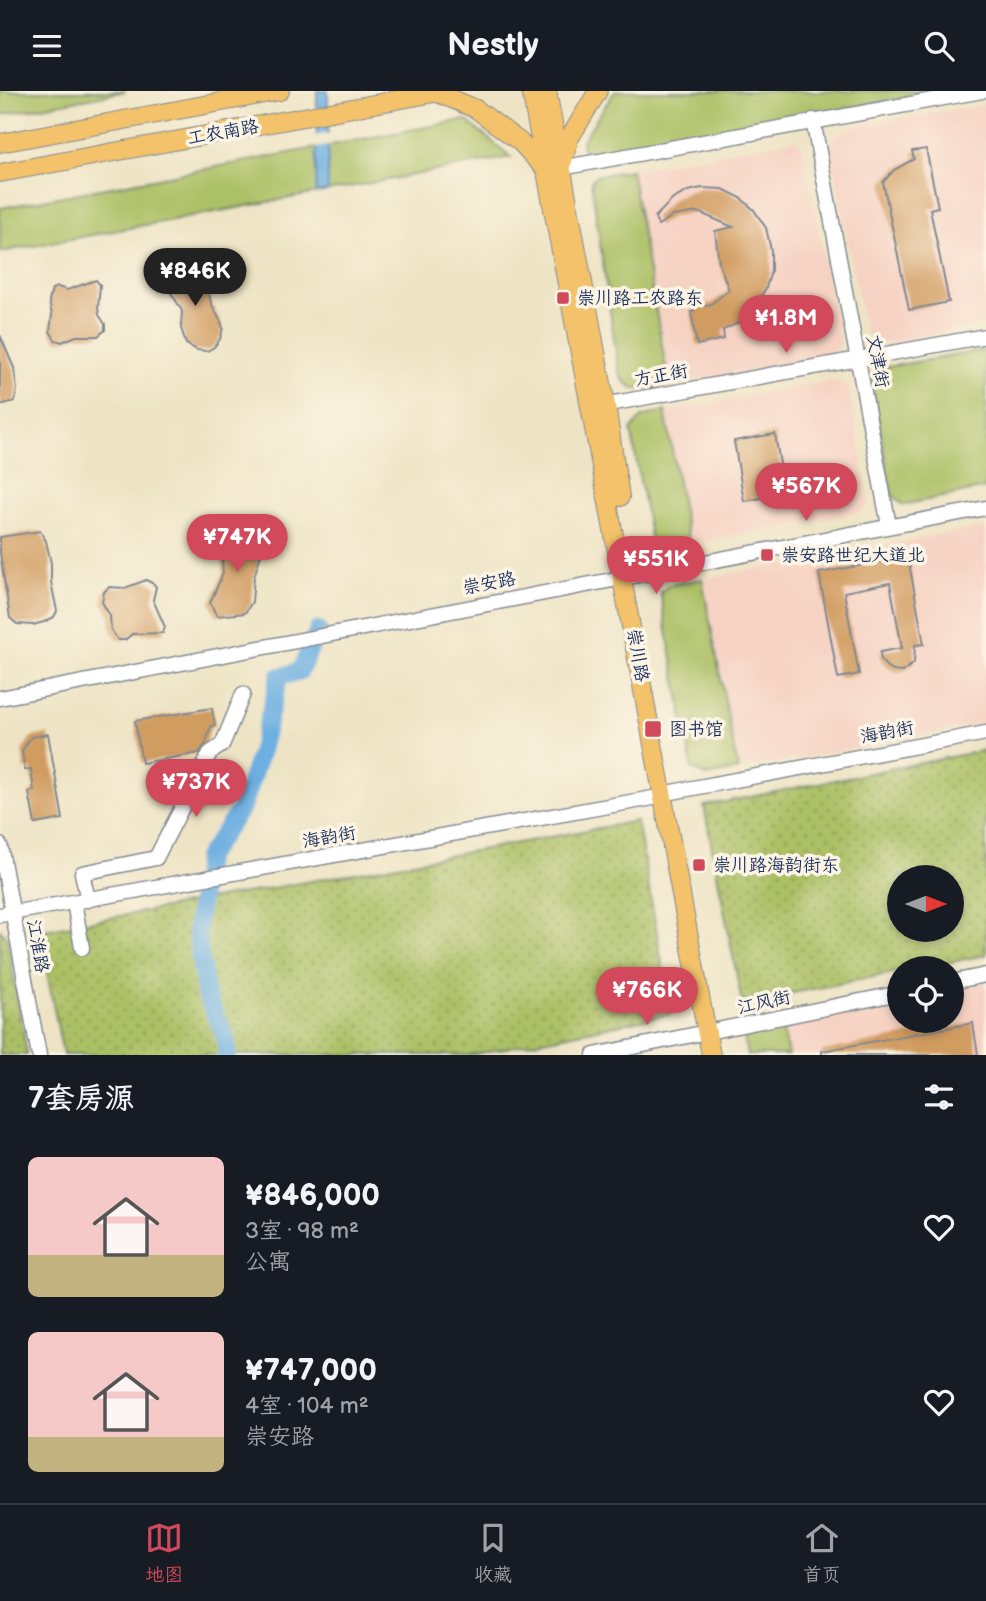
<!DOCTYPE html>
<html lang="zh">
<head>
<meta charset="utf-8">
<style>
  :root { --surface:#171b24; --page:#20242c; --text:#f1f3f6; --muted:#9ea1a6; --line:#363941; --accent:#d1495b }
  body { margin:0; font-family:"Balsamiq Sans","LXGW WenKai TC",sans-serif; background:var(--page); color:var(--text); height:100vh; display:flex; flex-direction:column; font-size:26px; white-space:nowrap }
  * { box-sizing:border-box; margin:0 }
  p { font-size:23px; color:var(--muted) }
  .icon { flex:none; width:38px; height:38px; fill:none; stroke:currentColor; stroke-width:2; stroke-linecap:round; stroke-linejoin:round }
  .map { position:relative; height:964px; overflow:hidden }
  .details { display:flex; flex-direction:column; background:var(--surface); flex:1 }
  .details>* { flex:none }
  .needle { width:46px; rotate:90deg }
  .controls { position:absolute; left:887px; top:774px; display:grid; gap:14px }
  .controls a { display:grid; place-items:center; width:77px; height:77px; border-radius:50%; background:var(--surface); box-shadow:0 4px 10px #0003; font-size:35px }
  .price { position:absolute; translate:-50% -60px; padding:0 16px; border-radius:24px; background:var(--accent); color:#fff; font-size:23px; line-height:46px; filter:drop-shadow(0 2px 4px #0008) }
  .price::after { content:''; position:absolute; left:50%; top:42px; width:21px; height:16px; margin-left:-10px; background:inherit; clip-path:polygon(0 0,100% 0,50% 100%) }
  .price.selected { background:#222; color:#fff }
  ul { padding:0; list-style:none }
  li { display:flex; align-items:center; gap:21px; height:175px; padding:0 28px }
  li span { display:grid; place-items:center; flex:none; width:196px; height:140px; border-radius:10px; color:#555 }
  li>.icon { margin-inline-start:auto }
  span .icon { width:84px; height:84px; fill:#fffc; stroke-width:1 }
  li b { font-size:30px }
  h2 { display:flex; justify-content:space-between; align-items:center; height:84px; padding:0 28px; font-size:30px }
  header { display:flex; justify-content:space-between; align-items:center; height:91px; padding:0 28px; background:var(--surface); font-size:32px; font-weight:700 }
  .tab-bar { display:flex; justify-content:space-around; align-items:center; height:98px; border-top:2px solid var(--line); background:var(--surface); font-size:19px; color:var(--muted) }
  .tab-bar a { display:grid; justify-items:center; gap:4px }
  .tab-bar .selected { color:var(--accent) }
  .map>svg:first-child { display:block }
</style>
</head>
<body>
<header><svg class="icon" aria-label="menu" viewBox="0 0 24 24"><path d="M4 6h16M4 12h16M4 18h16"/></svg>Nestly<svg class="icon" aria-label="search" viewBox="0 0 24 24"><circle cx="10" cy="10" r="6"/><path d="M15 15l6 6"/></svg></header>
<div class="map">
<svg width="986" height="964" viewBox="0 0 986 964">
  <defs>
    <pattern id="park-dots" width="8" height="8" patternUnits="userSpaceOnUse" patternTransform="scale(1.75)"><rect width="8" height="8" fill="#acc065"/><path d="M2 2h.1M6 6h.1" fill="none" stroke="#8b9c56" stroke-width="1.8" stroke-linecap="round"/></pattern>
  </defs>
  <rect width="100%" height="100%" fill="#fcf5e5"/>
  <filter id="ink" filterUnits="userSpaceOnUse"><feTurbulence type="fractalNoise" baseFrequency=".0143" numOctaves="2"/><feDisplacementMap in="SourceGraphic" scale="14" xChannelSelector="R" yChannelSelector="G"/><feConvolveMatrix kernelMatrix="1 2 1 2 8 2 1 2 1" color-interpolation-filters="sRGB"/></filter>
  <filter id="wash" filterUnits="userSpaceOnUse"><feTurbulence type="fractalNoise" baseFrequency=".00686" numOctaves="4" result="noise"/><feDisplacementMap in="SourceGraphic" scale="28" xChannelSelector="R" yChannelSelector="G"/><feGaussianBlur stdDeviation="1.57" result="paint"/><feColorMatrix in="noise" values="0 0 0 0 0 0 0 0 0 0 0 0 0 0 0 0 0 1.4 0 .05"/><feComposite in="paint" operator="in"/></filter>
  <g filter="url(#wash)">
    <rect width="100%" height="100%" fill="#eee4c5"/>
    <path fill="#f6d2c3" d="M 986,13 L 986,233 L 890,252 L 876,251 L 865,241 L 831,63 L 833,51 L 835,46 L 847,37 Z
      M 794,49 L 798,50 L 803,60 L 839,248 L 838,257 L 823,267 L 669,294 L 631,79 Z
      M 829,290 L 844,292 L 849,297 L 869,411 L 868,416 L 862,421 L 689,453 L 665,320 Z
      M 986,435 L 986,632 L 738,679 L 702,488 Z
      M 986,892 L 986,964 L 788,964 L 781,931 L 899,909 L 900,929 L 952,929 L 952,899 Z"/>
    <path fill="#acc065" stroke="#647862" stroke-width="2" d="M 0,0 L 126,0 L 0,24 Z
      M 615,0 L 941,0 L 596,64 L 583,59 L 582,50 Z
      M 463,29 L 467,30 L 511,66 L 0,161 L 0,117 Z
      M 631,79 L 669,294 C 649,297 629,305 619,282 L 591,90 L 596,85 Z
      M 986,259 L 986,397 L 903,414 L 892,404 L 872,295 L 873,287 L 881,277 Z
      M 665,320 L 689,453 L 656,459 L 652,456 L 631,339 L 642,326 Z
      M 702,488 L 738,679 L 706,685 L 692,677 L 661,507 L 661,501 L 669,494 Z
      M 781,931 L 788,964 L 747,964 C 745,954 742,945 750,938 Z"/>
    <path fill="url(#park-dots)" stroke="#647862" stroke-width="2" fill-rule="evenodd" d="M 986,659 L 986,864 L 922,877 L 900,877 L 899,881 L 742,912 L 704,715 ZM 900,786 L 952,786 L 952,838 L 900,838 Z
      M 637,730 L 671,923 L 471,964 L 63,964 L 39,840 Z
      M 0,838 L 7,847 L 27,964 L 0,964 Z"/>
    <path fill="#6cafe1" stroke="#446fa0" stroke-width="2" d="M 317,0 L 328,0 L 328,100 L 316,102 Z"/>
    <path fill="#eee4c5" d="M 330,42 L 331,54 L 315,57 L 314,45 Z"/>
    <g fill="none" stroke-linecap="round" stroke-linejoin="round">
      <path stroke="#6cafe1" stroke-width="18" d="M 227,964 L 226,947 L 206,904 L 196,840 L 206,767 L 242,716 L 261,659 L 279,586 L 300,580 L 318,539"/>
    </g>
    <g id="blocks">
      <path fill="#d19c60" d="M 926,58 L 938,116 L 930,118 L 949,211 L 909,219 L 883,91 L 894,79 L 914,68 L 912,60 Z
        M 702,97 L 723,98 L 741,107 L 754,119 L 766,137 L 771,159 L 771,180 L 766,197 L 755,215 L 738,232 L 723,239 L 724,248 L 697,254 L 691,221 L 694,221 L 694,216 L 711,213 L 729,199 L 719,172 L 715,140 L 733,136 L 698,121 L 673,125 L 658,134 L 655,126 L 673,108 L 688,100 Z
        M 185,177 L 201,179 L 206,188 L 211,212 L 221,231 L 223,237 L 220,248 L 214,256 L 207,260 L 197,259 L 186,253 L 181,237 L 182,220 L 172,203 L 166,197 L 165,188 L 170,178 Z
        M 96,189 L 100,194 L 98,217 L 99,224 L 105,233 L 105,239 L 98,245 L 76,245 L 62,251 L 55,249 L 50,240 L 52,224 L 49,210 L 52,198 L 58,196 L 67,199 Z
        M 0,244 L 14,277 L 17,298 L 15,310 L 0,314 Z
        M 775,343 L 785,403 L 744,410 L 734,350 Z
        M 239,439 L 251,442 L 258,450 L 262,460 L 254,486 L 252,511 L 245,522 L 217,525 L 210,512 L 223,482 L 221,456 L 227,444 Z
        M 40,440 L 46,450 L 51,472 L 51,491 L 57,520 L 54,526 L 44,531 L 33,534 L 17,533 L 10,527 L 0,462 L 0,446 Z
        M 908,466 L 924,553 L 915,554 L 914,572 L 902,581 L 893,580 L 886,575 L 881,569 L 880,561 L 902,557 L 890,492 L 844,501 L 859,583 L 838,587 L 819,482 Z
        M 146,489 L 154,493 L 156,496 L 153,509 L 165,536 L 163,542 L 132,543 L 125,549 L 118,549 L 111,539 L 110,525 L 102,511 L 104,501 L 109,496 L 125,497 Z
        M 212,617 L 215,635 L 211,635 L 205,654 L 199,662 L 142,672 L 135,630 Z
        M 48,643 L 63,728 L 35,733 L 29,701 L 34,700 L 31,678 L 25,679 L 22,660 L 31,646 Z
        M 973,932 L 978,964 L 822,964 L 822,960 Z"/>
    </g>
  </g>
  <g filter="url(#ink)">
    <use href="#blocks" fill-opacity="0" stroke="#848a92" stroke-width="2"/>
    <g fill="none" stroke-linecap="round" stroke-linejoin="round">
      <defs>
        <path id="minor" d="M 813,29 L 889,435
          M 561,77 L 982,0
          M 598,315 L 986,245
          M 0,607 L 986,417
          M 672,701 L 986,642
          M 0,754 L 39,964
          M 88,809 L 82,782 L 156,767 L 210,662 L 222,654 L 243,603
          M 74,811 L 82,857
          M 0,824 L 664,705
          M 952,891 L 986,884
          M 594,964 L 900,902"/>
        <path id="major" d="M 531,0 L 711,964
          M 547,0 L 606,314 L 620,406
          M 438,2 L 476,18 L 520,51 L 545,78
          M 0,52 L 280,0
          M 563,70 L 569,48 L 598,0
          M 0,82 L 445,0"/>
      </defs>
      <use href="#minor" stroke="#848a92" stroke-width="17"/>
      <use href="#major" stroke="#848a92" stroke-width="20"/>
      <use href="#minor" stroke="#fff" stroke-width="14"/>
      <use href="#major" stroke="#f3c26a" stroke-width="18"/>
    </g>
  </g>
  <g fill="#d1495b" stroke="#fcf5e5" stroke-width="2.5">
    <rect x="556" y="200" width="14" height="14" rx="3.5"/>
    <rect x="760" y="457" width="14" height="14" rx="3.5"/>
    <rect x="644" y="629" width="18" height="18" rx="3.5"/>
    <rect x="692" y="767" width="14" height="14" rx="3.5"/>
  </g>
  <g text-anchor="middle" stroke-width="7" stroke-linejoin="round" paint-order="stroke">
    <g font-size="18" fill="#1b2f5e" stroke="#fcf5e5">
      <text transform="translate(223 41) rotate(-10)" y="6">工农南路</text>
      <text transform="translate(878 270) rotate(79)" y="6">文津街</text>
      <text transform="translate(661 284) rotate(-10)" y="6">方正街</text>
      <text transform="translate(489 492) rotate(-11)" y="6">崇安路</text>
      <text transform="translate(638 564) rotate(80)" y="6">崇川路</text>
      <text transform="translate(887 641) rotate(-11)" y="6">海韵街</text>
      <text transform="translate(329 746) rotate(-10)" y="6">海韵街</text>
      <text transform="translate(38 855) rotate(80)" y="6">江淮路</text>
      <text transform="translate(764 911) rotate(-12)" y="6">江风街</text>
    </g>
    <g font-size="18" fill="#1b2f5e" stroke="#fcf5e5" text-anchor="start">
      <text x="577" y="213">崇川路工农路东</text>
      <text x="781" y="470">崇安路世纪大道北</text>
      <text x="669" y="644">图书馆</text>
      <text x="713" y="780">崇川路海韵街东</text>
    </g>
  </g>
</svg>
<div class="controls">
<a><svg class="needle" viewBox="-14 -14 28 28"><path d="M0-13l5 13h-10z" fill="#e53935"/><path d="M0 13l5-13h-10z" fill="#9ea1a6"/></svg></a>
<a><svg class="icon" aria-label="locate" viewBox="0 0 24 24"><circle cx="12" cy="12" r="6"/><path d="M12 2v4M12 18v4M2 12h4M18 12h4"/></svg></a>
</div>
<b class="price selected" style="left:195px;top:217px">¥846K</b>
<b class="price" style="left:786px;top:264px">¥1.8M</b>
<b class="price" style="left:806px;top:432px">¥567K</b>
<b class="price" style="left:237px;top:483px">¥747K</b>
<b class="price" style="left:656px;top:505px">¥551K</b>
<b class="price" style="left:196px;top:728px">¥737K</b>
<b class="price" style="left:647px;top:936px">¥766K</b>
</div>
<section class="details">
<h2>7套房源<svg class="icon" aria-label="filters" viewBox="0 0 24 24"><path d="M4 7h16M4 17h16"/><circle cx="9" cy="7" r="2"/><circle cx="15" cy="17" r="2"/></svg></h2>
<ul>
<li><span style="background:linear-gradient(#f6c9c9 70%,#c2b280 0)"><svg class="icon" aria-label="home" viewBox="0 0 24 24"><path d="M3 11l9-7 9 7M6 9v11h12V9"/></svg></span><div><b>¥846,000</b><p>3室 · 98 m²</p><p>公寓</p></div><svg class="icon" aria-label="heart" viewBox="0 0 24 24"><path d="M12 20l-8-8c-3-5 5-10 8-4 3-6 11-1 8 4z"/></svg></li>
<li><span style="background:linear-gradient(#f6c9c9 75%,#c2b280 0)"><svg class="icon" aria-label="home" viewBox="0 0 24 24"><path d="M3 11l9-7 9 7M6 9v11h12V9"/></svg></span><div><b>¥747,000</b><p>4室 · 104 m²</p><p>崇安路</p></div><svg class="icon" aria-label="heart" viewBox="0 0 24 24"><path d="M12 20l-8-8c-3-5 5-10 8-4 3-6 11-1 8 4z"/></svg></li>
</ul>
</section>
<nav class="tab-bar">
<a class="selected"><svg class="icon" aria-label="map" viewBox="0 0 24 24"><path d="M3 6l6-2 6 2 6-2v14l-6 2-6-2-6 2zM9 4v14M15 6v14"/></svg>地图</a>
<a><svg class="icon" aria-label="saved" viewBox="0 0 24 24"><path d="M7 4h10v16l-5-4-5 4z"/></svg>收藏</a>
<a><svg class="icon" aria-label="home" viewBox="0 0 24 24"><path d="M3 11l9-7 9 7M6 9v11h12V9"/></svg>首页</a>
</nav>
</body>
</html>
